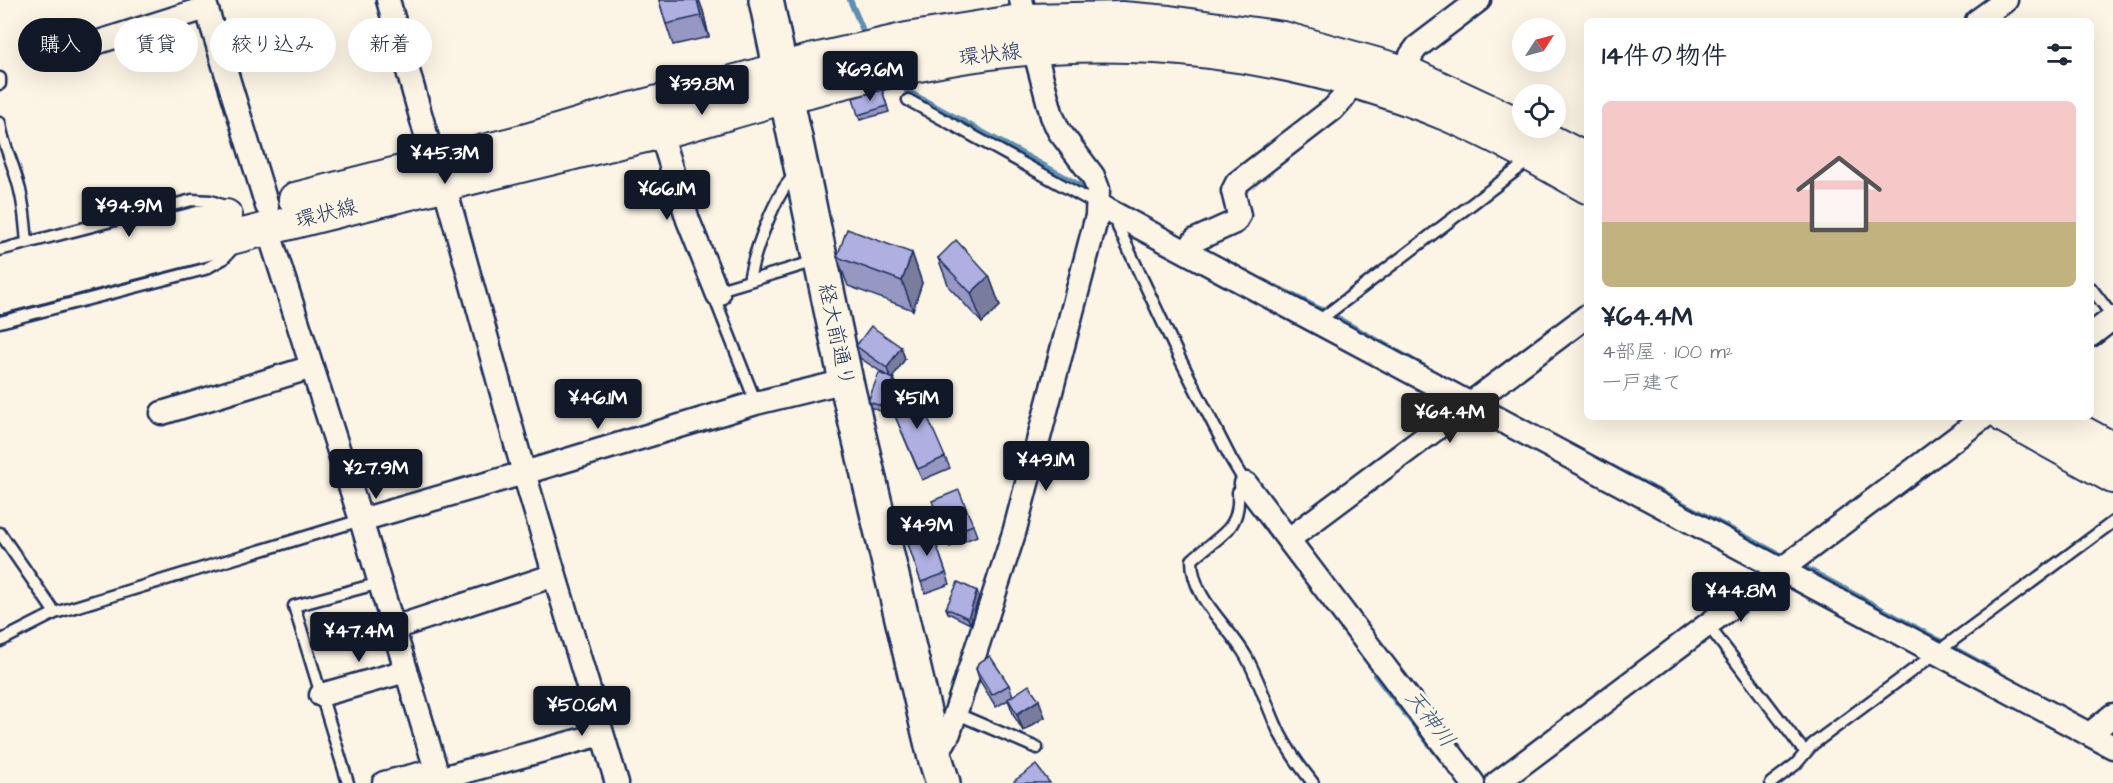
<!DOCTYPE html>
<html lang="ja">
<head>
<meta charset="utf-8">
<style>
  :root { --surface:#fff; --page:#f2f2f3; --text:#1f2937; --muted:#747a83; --line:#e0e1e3; --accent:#111827 }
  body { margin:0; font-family:"Architects Daughter","Klee One",sans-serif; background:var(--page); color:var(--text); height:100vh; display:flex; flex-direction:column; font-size:22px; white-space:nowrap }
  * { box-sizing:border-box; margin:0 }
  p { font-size:20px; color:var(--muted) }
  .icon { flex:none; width:33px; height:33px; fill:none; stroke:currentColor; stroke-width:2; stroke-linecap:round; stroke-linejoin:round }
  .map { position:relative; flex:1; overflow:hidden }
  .panel { position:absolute; left:1584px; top:18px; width:510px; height:402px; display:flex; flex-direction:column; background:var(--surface); border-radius:9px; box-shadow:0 6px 24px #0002 }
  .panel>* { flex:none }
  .banner { position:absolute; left:18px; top:18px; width:570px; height:54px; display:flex; gap:12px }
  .needle { width:39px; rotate:54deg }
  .controls { position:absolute; left:1512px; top:18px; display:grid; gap:12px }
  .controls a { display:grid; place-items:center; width:54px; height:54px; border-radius:50%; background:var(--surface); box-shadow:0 6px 24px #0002; font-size:30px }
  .price { position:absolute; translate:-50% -51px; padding:0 14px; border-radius:6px; background:var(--accent); color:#fff; font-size:20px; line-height:39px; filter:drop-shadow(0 2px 3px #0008) }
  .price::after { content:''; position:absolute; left:50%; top:36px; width:18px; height:14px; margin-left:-9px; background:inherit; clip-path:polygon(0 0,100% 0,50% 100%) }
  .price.active { background:#222; color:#fff }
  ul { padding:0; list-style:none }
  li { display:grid; align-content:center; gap:12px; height:318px; padding:0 18px }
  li+li { border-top:2px solid var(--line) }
  li span { display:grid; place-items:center; height:186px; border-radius:9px; color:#555 }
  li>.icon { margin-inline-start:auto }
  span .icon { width:108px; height:108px; fill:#fffc; stroke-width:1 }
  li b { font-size:26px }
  h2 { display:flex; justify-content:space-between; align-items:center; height:72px; padding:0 18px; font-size:26px }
  .chip { padding:0 21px; border-radius:27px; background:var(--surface); box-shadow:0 6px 24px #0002; font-size:21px; line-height:54px }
  .chip.active { background:var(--accent); color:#fff }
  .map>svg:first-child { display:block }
</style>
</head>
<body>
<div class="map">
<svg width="2113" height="783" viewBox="0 0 2113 783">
  <rect width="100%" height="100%" fill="#fcf5e5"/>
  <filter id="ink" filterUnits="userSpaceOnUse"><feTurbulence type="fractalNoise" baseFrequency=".0167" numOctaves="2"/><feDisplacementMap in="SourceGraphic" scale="12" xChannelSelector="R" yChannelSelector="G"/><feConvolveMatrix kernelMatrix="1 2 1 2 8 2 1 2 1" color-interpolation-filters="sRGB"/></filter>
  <g filter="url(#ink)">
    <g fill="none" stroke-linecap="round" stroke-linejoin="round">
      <path stroke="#5e90b3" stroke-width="6" d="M 850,0 L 862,28
        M 907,91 L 1081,186
        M 1276,287 L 1339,319 L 1423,366
        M 1612,467 L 1786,558
        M 1798,564 L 1997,672
        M 1375,675 L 1441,759"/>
      <defs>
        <path id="lane" d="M 0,78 L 0,84
          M 908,100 L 1098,205
          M 0,123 C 2,141 10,156 15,173 C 23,196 25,219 27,243
          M 1120,217 L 1118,227 L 1179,357 L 1231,459 L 1246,484 L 1238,492 C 1241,532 1218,535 1192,560 C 1192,600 1229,625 1247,658 C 1260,682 1268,709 1280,734 C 1289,751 1301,768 1313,783
          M 0,250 L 192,200 L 211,201 L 226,207
          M 749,281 C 753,256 776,188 797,174
          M 2091,288 L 2113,317
          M 716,291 L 816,261
          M 718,295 L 717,304 L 756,403
          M 0,322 L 205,269 L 223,259 L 234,247
          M 1317,322 L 1531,159
          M 0,533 L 55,613
          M 1707,624 L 1800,746 L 1806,751
          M 0,641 L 55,613 L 361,520
          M 955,713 L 1037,748
          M 348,783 L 294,606 L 380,583
          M 1771,783 L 1796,764 L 1813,744 L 2113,522"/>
        <path id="street" d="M 204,0 L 267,206
          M 388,0 L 434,163
          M 1977,21 L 2006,0
          M 86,46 L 206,8
          M 1408,73 L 1411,55 L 1417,47 L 1479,0
          M 661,133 L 688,220 L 718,295
          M 444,184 L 524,473 L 617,783
          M 1098,205 L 2113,747
          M 269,227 L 272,242 L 361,520 L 440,783
          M 1187,252 L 1195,240 L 1235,222 L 1239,215 L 1233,191 L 1237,183 L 1333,109 L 1343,98 L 1352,80
          M 2091,335 L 2113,318
          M 162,413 L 312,367
          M 1246,484 L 1473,783
          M 361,520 L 524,473 L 756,403 L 846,381
          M 1289,539 L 1587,316
          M 394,628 L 555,575
          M 321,695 L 406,671
          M 2092,736 L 2096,729 L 2113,715
          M 934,754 L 944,742 L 949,733 L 1014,533 L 1097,216 L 1098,189 L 1093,176 L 1059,131 L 1052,116 L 1021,0
          M 438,779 L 602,734
          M 384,783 L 436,770
          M 1497,783 L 1984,417"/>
        <path id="secondary" d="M 1525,128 L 1587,160
          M 295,199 L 527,140 L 610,115 L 814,60 L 907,39 L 1026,20 L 1122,18 L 1169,22 L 1283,38 L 1408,73 L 1522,126
          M 0,274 L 226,216
          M 0,297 C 213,242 427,188 641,137 C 682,128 721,115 761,104 C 825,86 896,68 962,57 C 1125,30 1295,51 1448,115 C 1496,135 1542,161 1587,187
          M 2005,417 L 2113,477
          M 2054,417 L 2113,449"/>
        <path id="primary" d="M 766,0 L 846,381 L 934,754 L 943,783"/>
      </defs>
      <use href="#lane" stroke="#1b2f5e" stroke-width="15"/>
      <use href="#street" stroke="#1b2f5e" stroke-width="27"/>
      <use href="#secondary" stroke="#1b2f5e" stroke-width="36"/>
      <use href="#primary" stroke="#1b2f5e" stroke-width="38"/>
      <use href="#lane" stroke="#fcf5e5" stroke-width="10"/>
      <use href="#street" stroke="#fcf5e5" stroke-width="22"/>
      <use href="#secondary" stroke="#fcf5e5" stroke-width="32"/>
      <use href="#primary" stroke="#fcf5e5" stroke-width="33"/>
    </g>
    <path fill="#9697c2" stroke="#1b2f5e" stroke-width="1.5" d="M 659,0 L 699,0 L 703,11 L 709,37 L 673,45 L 666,24 Z
      M 882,90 L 889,112 L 860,120 L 858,115 Z
      M 912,253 L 922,283 L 913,310 L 848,286 L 837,257 Z
      M 938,258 L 989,276 L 1000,306 L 982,323 L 949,287 Z
      M 856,346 L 901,347 L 905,359 L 892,378 L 894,379 L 897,385 L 891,401 L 945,457 L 950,468 L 922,480 L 890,404 L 886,413 L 872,408 L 869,399 L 887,376 L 860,358 Z
      M 936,512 L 973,525 L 977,536 L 950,547 Z
      M 932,532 L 950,584 L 925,593 L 907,541 Z
      M 977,591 L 979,597 L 970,624 L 948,613 L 946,608 Z
      M 976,669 L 1009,685 L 1013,696 L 1045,717 L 1023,731 L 1014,716 L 1008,700 L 996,707 L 980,681 Z"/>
    <path fill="#7a7b9e" stroke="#1b2f5e" stroke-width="1.5" d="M 697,0 L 699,0 L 703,11 L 709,37 L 701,16 Z
      M 912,253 L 922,283 L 913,310 L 902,281 Z
      M 989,276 L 1000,306 L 982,323 L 971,293 Z
      M 901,347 L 905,359 L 891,380 L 887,368 Z
      M 894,379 L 897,385 L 886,413 L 884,407 Z
      M 977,591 L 979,597 L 970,624 L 968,618 Z
      M 1039,700 L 1045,717 L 1023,731 L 1017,714 Z"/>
    <path fill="#afb0e1" stroke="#1b2f5e" stroke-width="1.5" d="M 659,0 L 697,0 L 701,16 L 666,24 Z
      M 882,90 L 887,106 L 858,115 L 853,98 Z
      M 847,229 L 912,253 L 902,281 L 837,257 Z
      M 956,240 L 989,276 L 971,293 L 938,258 Z
      M 871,326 L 901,347 L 887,368 L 856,346 Z
      M 879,373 L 894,379 L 884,407 L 869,402 L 869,399 Z
      M 916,390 L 945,457 L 918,469 L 889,402 Z
      M 959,490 L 973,525 L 946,536 L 932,501 Z
      M 932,532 L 946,573 L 921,582 L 907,541 Z
      M 958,582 L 977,591 L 968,618 L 946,608 Z
      M 990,656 L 1009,685 L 992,695 L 976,669 L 978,663 Z
      M 1029,685 L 1039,700 L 1017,714 L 1008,699 Z
      M 1036,765 L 1050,783 L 1016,783 L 1014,781 Z"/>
  </g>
  <g text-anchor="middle" stroke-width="6" stroke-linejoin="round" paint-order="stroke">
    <g font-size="21" fill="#1b2f5e" stroke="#fcf5e5">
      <text transform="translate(990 54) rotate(-7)" y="7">環状線</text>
      <text transform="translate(326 213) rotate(-14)" y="7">環状線</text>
      <text transform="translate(837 335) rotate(78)" y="7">経大前通り</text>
    </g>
    <g font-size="22" font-style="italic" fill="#375882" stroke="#fcf5e5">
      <text transform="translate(1431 718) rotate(52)" y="8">天神川</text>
    </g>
  </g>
</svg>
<div class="controls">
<a><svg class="needle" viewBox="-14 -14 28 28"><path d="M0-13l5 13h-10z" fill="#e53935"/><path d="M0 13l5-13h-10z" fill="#747a83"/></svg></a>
<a><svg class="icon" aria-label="locate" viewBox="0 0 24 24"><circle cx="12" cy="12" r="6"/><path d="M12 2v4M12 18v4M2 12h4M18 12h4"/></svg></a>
</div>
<b class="price" style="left:870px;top:102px">¥69.6M</b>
<b class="price" style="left:702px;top:116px">¥39.8M</b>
<b class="price" style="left:445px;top:185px">¥45.3M</b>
<b class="price" style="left:667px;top:221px">¥66.1M</b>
<b class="price" style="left:129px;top:238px">¥94.9M</b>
<b class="price" style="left:598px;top:430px">¥46.1M</b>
<b class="price" style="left:917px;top:430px">¥51M</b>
<b class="price active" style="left:1450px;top:444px">¥64.4M</b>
<b class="price" style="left:1046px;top:492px">¥49.1M</b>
<b class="price" style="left:376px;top:500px">¥27.9M</b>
<b class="price" style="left:927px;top:557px">¥49M</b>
<b class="price" style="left:1741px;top:623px">¥44.8M</b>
<b class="price" style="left:359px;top:663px">¥47.4M</b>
<b class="price" style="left:582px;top:737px">¥50.6M</b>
<div class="banner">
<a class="chip active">購入</a>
<a class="chip">賃貸</a>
<a class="chip">絞り込み</a>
<a class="chip">新着</a>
</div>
<section class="panel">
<h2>14件の物件<svg class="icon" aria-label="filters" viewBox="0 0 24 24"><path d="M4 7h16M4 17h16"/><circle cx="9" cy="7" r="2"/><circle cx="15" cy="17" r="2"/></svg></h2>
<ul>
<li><span style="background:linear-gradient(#f6c9c9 65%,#c2b280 0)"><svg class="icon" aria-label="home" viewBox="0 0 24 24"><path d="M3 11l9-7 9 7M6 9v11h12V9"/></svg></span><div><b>¥64.4M</b><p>4部屋 · 100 m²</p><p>一戸建て</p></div></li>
</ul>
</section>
</div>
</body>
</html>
